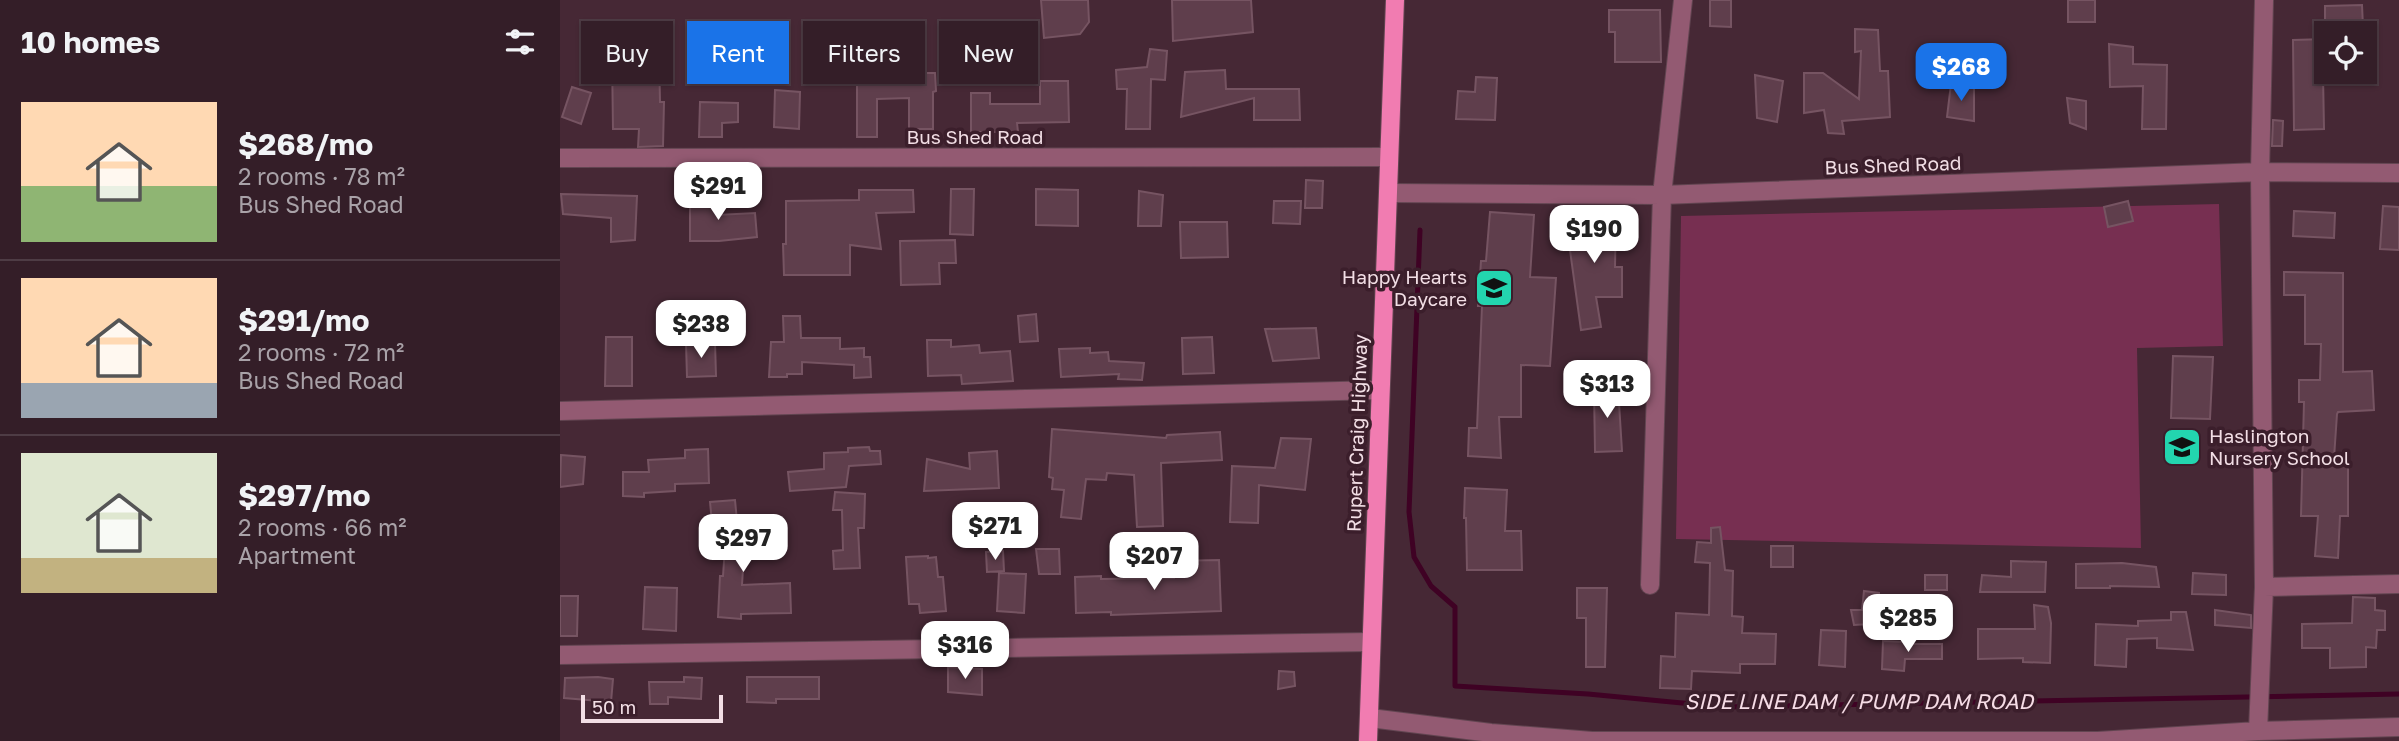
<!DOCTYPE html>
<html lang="en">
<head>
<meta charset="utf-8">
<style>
  :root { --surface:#341e28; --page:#3c2730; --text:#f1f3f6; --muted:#a9a2a8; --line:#4e3c45; --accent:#1a73e8 }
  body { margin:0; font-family:"Golos Text",sans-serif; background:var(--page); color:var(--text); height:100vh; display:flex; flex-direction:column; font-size:26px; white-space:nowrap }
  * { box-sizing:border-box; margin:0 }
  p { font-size:23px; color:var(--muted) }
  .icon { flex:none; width:38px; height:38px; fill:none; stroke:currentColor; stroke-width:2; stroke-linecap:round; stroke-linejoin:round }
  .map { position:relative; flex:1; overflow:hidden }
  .details { display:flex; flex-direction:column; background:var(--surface); width:560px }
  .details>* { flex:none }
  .top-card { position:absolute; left:21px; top:21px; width:665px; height:63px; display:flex; gap:14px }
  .fabs { position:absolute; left:1754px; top:21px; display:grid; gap:14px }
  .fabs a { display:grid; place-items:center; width:63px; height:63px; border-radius:0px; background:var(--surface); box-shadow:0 2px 5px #0004,0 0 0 2px var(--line); font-size:35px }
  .scale { position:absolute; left:21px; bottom:18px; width:142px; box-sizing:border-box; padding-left:7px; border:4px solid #f2dee5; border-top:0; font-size:19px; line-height:24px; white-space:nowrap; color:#f2dee5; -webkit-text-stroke:5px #3b1e2b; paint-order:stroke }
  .price { position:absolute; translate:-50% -60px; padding:0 16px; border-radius:14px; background:#fff; color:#222; font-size:23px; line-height:46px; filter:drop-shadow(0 2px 4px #0008) }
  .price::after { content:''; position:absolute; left:50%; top:42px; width:21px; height:16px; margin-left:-10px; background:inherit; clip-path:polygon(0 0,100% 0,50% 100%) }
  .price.selected { background:var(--accent); color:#fff }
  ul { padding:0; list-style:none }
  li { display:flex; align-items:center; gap:21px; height:175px; padding:0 21px }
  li+li { border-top:2px solid var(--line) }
  li span { display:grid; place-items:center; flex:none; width:196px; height:140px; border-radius:0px; color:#555 }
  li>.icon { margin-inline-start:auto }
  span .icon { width:84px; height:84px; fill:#fffc; stroke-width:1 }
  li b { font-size:30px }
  h2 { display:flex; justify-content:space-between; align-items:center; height:84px; padding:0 21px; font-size:30px }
  .pill { padding:0 24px; border-radius:0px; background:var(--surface); box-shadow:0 2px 5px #0004,0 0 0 2px var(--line); font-size:24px; line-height:63px }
  .pill.selected { background:var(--accent); color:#fff }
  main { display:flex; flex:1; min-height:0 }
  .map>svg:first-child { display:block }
</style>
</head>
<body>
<main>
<section class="details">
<h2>10 homes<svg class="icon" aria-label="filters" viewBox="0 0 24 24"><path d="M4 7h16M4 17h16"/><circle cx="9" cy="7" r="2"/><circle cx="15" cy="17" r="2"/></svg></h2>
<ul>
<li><span style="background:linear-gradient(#ffd9b3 60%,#8fb573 0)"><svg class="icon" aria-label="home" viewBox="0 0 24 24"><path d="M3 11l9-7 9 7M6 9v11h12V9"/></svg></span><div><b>$268/mo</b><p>2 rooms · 78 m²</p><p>Bus Shed Road</p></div></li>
<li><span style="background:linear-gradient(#ffd9b3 75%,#9aa5b1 0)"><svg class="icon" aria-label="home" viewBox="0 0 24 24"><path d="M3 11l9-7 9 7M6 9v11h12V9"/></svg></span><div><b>$291/mo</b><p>2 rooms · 72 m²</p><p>Bus Shed Road</p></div></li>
<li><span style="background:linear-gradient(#dfe7d0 75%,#c2b280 0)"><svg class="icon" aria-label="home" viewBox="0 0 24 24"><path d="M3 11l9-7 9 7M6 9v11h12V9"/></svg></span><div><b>$297/mo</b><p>2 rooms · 66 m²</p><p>Apartment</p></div></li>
</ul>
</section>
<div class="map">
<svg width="1839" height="741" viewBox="0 0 1839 741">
  <rect width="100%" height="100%" fill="#462835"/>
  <path fill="#772f51" d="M 1659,204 L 1663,346 L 1577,348 L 1581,548 L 1116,539 L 1121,216 Z"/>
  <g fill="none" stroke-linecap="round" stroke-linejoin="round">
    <path stroke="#3f0224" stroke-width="5" d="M 860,230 L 849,512 L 854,557 L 871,586 L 895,607 L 895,686 L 1028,694 L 1164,707 L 1839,694"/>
  </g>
  <path fill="#5f3e4c" stroke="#765462" stroke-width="2" d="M 481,0 L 528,0 L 529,22 L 520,34 L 484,38 Z
    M 612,0 L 691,0 L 693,32 L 613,41 Z
    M 1150,0 L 1171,0 L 1171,27 L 1150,26 Z
    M 1508,0 L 1535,0 L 1535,22 L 1508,22 Z
    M 1802,5 L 1803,27 L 1765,28 L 1765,6 Z
    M 1049,10 L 1100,10 L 1101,62 L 1055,62 L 1055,32 L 1049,32 Z
    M 1295,29 L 1318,30 L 1320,71 L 1328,71 L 1330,117 L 1282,121 L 1284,134 L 1268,133 L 1264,110 L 1244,113 L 1244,73 L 1263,73 L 1299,99 L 1301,51 L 1295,52 Z
    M 1766,39 L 1766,75 L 1763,75 L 1764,129 L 1734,130 L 1733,40 Z
    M 1549,44 L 1573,47 L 1573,64 L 1607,65 L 1606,129 L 1582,129 L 1583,86 L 1550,87 Z
    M 590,49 L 607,51 L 605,80 L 591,79 L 590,129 L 566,129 L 567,89 L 557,89 L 556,70 L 587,67 Z
    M 78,53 L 99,53 L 100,102 L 104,102 L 103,146 L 78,147 L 79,129 L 53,129 L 52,56 L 78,56 Z
    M 665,70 L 666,89 L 739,89 L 740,120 L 694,120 L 694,98 L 621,117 L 625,72 Z
    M 332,73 L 375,73 L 376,91 L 373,92 L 373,129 L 349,129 L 349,98 L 317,99 L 317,137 L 297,137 L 297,84 L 332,84 Z
    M 1195,75 L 1223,81 L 1217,122 L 1197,118 Z
    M 916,77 L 937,78 L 935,120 L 896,119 L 898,91 L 915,92 Z
    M 480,81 L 508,81 L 509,122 L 457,123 L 458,132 L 411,132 L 411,93 L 430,93 L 430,104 L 480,104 Z
    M 1391,84 L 1414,88 L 1414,121 L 1387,117 Z
    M 12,87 L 31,93 L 21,124 L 2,117 Z
    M 215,90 L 240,92 L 239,129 L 214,127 Z
    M 1507,98 L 1526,101 L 1526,129 L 1510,123 Z
    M 140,102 L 178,103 L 178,122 L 162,123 L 162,137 L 139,137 Z
    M 1713,120 L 1723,121 L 1722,146 L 1712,146 Z
    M 746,180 L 763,181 L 762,208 L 745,208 Z
    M 391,189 L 414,189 L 413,235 L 390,234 Z
    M 476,189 L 518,190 L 518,226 L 476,225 Z
    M 299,190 L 353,190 L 354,212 L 316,213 L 321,249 L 290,245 L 290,275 L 224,275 L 223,244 L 226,244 L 226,201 L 299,200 Z
    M 579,191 L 603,195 L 601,226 L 578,226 Z
    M 1,194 L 77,196 L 75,240 L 51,242 L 51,218 L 3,214 Z
    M 130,196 L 157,196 L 157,215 L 195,213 L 197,237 L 159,241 L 130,241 Z
    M 714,201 L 741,201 L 740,224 L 713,223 Z
    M 1568,201 L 1573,221 L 1548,227 L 1544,207 Z
    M 1823,206 L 1839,207 L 1839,250 L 1820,249 Z
    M 1734,211 L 1775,213 L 1774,238 L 1733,236 Z
    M 930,212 L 974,215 L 970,277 L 996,278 L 990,366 L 961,365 L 961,417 L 939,417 L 941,458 L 908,456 L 909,428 L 917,428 L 922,306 L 918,306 L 921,261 L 926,261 Z
    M 1010,215 L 1056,216 L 1055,267 L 1062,267 L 1062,297 L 1036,297 L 1041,327 L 1021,330 L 1009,243 Z
    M 620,222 L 667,222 L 668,257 L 621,258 Z
    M 395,240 L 396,263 L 379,263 L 380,284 L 341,285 L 340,241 Z
    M 1724,272 L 1783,273 L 1783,372 L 1812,371 L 1814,410 L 1778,412 L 1777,414 L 1774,458 L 1788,459 L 1788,516 L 1780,516 L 1778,558 L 1755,556 L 1758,516 L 1741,516 L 1744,402 L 1739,402 L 1739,380 L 1760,380 L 1761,344 L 1745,344 L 1745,295 L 1724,295 Z
    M 476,314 L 478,341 L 460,342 L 458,316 Z
    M 223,316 L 240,316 L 241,338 L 280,338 L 280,349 L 304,348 L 304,357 L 310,357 L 311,377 L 294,378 L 294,365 L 242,362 L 242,374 L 227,374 L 227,377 L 209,377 L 211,342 L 224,342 Z
    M 756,328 L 759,358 L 713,361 L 705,329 Z
    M 46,337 L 72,337 L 72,386 L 45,386 Z
    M 652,337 L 654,373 L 623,374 L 622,338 Z
    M 367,340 L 391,340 L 391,347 L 419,345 L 420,353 L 450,351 L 453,381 L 402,384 L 401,375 L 368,376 Z
    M 155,342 L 156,376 L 127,377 L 126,343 Z
    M 530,348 L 530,353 L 548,352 L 549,361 L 584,363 L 582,380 L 558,379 L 559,374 L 501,377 L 499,349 Z
    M 1613,356 L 1653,357 L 1650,419 L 1611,418 Z
    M 1058,387 L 1062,451 L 1035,452 L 1034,389 Z
    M 492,429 L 606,438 L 607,435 L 660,432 L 662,460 L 601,463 L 603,526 L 577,527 L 574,475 L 547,473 L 546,480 L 526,479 L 521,519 L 501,517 L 504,490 L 492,489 L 493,478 L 489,477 Z
    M 721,438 L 751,439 L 745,490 L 699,485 L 698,523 L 670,522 L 672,466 L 715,468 Z
    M 309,447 L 310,451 L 320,451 L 321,464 L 289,466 L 286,487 L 230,491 L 228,472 L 264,469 L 264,453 L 288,452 L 288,448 Z
    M 148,449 L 149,483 L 115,484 L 115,491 L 84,493 L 84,497 L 63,496 L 63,472 L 89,472 L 88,460 L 125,458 L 125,450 Z
    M 437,451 L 439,488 L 364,491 L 367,459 L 410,469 L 409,453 Z
    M 1,455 L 25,457 L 23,484 L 0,487 Z
    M 905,488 L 947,490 L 945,531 L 961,531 L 962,570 L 907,570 L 906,518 L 904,518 Z
    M 275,492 L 305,494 L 304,528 L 298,528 L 300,568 L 274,569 L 273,551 L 283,550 L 282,510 L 273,510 Z
    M 175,500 L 180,553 L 184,553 L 182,585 L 230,583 L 231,613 L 181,614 L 181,619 L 158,617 L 160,576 L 163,576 L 166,532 L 153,533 L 150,502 Z
    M 1160,527 L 1165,570 L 1173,571 L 1172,616 L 1183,617 L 1182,633 L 1216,634 L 1215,664 L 1180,664 L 1180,673 L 1132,671 L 1131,689 L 1100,688 L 1101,656 L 1115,657 L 1116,613 L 1149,615 L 1150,563 L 1135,562 L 1137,542 L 1151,543 L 1151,528 Z
    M 1211,546 L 1233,546 L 1233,567 L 1211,567 Z
    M 476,549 L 499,549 L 500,574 L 479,574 Z
    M 443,551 L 444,571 L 427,572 L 426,552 Z
    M 368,556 L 368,558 L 376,557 L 378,577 L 383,577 L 386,611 L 360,613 L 359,604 L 349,604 L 346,557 Z
    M 659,560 L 661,611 L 551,615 L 551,612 L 516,613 L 515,577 L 541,576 L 541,579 L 614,578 L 613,561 Z
    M 1451,561 L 1486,562 L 1485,592 L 1420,592 L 1422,575 L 1451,577 Z
    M 1562,563 L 1596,567 L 1599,587 L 1550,586 L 1550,588 L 1516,588 L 1516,564 Z
    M 439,573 L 466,574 L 464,613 L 437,611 Z
    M 1633,573 L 1666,575 L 1666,595 L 1632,594 Z
    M 1365,575 L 1387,575 L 1387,590 L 1365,590 Z
    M 85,587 L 117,588 L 116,631 L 83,629 Z
    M 1017,588 L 1047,588 L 1045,667 L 1026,667 L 1026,618 L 1017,618 Z
    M 1304,591 L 1319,593 L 1319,607 L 1302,610 L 1308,610 L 1310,624 L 1294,625 L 1291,610 L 1302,610 Z
    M 0,596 L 18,596 L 17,636 L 0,636 Z
    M 1793,597 L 1815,598 L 1815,610 L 1825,611 L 1825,630 L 1817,630 L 1816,648 L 1806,647 L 1806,667 L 1770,668 L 1770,648 L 1742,648 L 1742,624 L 1792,623 Z
    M 1474,605 L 1488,607 L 1491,623 L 1490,663 L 1463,662 L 1463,658 L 1418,659 L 1418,629 L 1475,629 Z
    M 1655,610 L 1691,615 L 1691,628 L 1655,625 Z
    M 1611,612 L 1626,612 L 1633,650 L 1597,648 L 1597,638 L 1567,639 L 1566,667 L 1535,665 L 1536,624 L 1578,626 L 1578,621 L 1611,620 Z
    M 1261,630 L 1286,631 L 1285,667 L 1259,665 Z
    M 1323,641 L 1346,642 L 1345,644 L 1382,644 L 1382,659 L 1345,659 L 1344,671 L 1322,669 Z
    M 388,667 L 422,669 L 422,695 L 388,692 Z
    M 719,671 L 734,672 L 735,686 L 718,689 Z
    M 38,677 L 53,679 L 51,702 L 4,698 L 5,678 Z
    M 124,677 L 142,678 L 141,699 L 108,697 L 108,704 L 90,704 L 89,682 L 124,682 Z
    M 187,677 L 259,677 L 259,699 L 216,699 L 216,703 L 187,702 Z"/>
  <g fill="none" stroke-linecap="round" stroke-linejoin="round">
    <defs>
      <path id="street" d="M 0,158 L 829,157
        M 828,193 L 1102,195 L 1700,172 L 1839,173
        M 0,411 L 819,390
        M 1090,585 L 1102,195 L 1123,0
        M 1704,587 L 1839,584
        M 0,655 L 811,642
        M 810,718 L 931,733 L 1032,741 L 1538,741 L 1698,731 L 1839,727
        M 1698,731 L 1704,587 L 1700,172 L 1704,0"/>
      <path id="primary" d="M 808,741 L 835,0"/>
    </defs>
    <use href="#street" stroke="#624551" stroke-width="20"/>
    <use href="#primary" stroke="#624551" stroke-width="20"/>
    <use href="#street" stroke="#935a72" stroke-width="18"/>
    <use href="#primary" stroke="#f17cb1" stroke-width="18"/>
  </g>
  <defs>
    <symbol id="school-square" viewBox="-11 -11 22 22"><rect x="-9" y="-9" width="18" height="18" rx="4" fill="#23d5af" stroke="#3b1e2b"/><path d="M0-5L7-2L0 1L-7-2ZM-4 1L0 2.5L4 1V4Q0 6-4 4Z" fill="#111"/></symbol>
  </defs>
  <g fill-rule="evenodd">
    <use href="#school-square" x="912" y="266" width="44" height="44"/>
    <use href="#school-square" x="1600" y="425" width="44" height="44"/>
  </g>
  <g text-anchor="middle" stroke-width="7" stroke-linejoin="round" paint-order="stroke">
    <g font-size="19" fill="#f2dee5" stroke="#3b1e2b">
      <text x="415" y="144">Bus Shed Road</text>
      <text transform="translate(1333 165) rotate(-2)" y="7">Bus Shed Road</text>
      <text transform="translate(797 433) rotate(-88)" y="7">Rupert Craig Highway</text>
    </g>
    <g font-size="19" fill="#f2dee5" stroke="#3b1e2b" text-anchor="end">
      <text x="907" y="284">Happy Hearts<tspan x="907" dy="22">Daycare</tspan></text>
      <text x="1649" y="443" text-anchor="start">Haslington<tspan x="1649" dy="22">Nursery School</tspan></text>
    </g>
    <g font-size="21" font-style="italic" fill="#f6dce6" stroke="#3b1e2b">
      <text x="1299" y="709">SIDE LINE DAM / PUMP DAM ROAD</text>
    </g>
  </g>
</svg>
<div class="fabs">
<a><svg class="icon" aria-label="locate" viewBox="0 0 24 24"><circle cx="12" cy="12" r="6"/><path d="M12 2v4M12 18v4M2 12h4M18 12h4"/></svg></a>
</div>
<div class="scale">50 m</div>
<b class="price selected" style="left:1401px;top:103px">$268</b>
<b class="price" style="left:158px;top:222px">$291</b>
<b class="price" style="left:1034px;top:265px">$190</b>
<b class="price" style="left:141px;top:360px">$238</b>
<b class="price" style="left:1047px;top:420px">$313</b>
<b class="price" style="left:435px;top:562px">$271</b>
<b class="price" style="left:183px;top:574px">$297</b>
<b class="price" style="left:594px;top:592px">$207</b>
<b class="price" style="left:1348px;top:654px">$285</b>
<b class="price" style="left:405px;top:681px">$316</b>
<div class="top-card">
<a class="pill">Buy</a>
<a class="pill selected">Rent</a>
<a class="pill">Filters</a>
<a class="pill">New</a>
</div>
</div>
</main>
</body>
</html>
